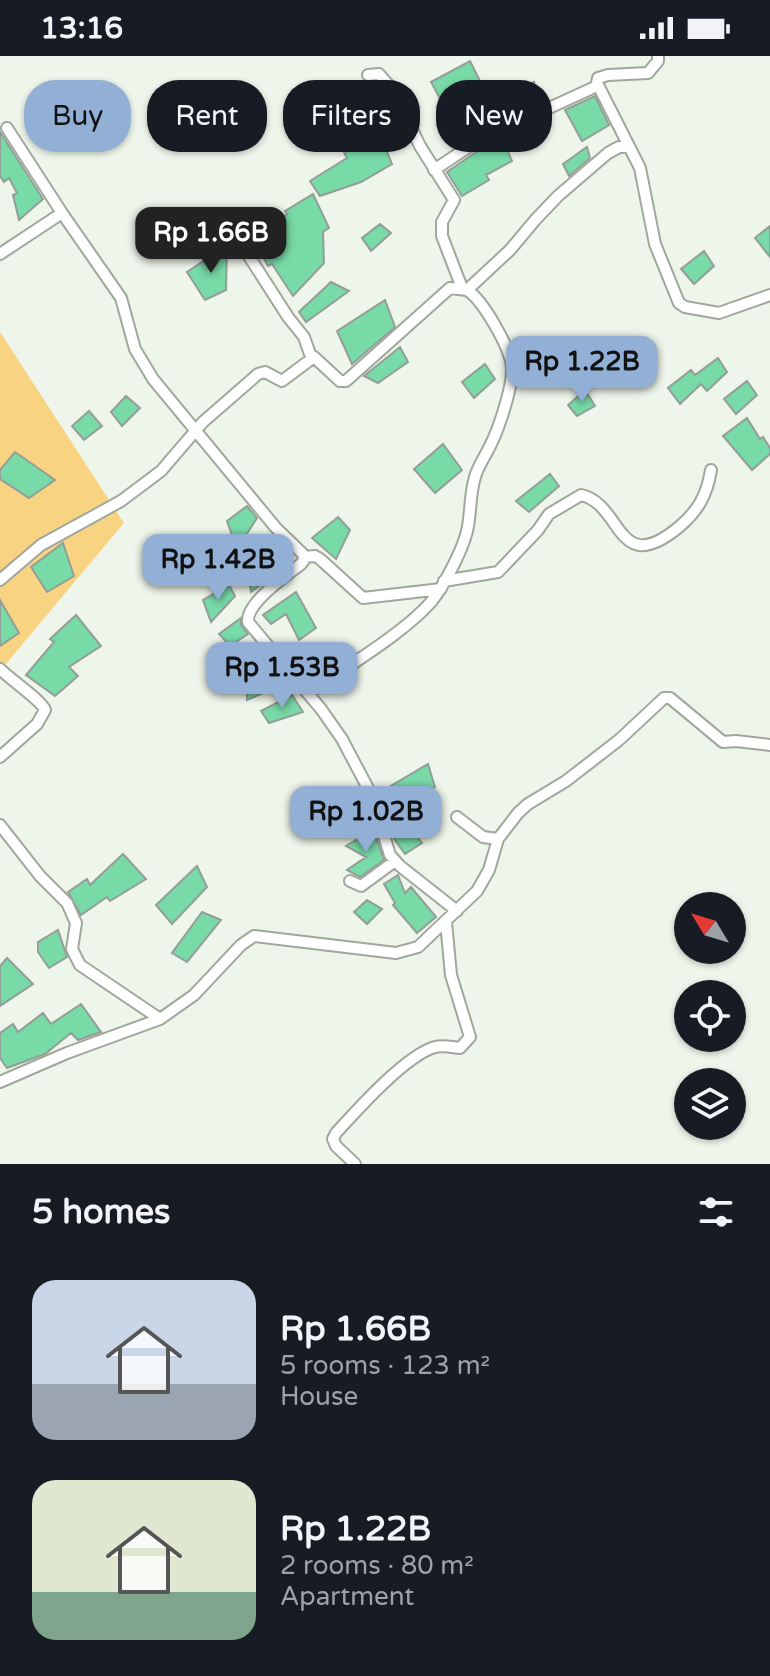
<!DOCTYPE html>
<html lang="en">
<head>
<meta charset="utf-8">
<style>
  :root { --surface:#171b24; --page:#20242c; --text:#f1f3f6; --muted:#9ea1a6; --accent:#92afd5 }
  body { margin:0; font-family:"Varela Round",sans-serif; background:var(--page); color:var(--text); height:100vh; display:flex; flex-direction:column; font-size:30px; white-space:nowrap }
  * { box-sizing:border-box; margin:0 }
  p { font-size:26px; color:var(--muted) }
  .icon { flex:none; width:44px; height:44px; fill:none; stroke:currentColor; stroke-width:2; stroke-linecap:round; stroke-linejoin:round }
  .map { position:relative; height:1108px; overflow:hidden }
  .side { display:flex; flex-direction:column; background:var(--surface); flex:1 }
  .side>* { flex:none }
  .guide { position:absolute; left:24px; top:24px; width:722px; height:72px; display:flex; gap:16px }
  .needle { width:52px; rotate:308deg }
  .fabs { position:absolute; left:674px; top:836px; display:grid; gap:16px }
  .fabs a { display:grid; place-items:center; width:72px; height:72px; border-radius:50%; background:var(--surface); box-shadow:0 2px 6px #0004; font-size:40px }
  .price { position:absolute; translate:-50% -68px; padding:0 18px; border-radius:16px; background:var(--accent); color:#111; font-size:26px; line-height:52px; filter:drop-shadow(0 2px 4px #0008) }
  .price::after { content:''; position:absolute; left:50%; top:48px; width:24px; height:18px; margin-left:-12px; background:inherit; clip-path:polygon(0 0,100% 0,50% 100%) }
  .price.on { background:#222; color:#fff }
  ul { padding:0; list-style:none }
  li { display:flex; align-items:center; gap:24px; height:200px; padding:0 32px }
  li span { display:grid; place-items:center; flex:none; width:224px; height:160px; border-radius:24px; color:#555 }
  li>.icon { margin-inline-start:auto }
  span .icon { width:96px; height:96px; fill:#fffc; stroke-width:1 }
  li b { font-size:34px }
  h2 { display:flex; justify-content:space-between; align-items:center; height:96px; padding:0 32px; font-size:34px }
  .pill { padding:0 28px; border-radius:32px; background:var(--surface); box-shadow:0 2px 6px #0004; font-size:28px; line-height:72px }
  .pill.on { background:var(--accent); color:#111 }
  .status { display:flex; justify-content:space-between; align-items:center; height:56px; padding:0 40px; background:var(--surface); direction:ltr }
  .status svg { height:22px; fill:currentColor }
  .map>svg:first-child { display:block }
</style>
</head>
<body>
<div class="status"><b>13:16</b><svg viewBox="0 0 49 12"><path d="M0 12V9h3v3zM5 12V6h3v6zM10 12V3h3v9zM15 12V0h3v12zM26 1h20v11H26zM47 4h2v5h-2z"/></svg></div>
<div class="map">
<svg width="770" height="1108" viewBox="0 0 770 1108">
  <rect width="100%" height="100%" fill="#eef5ea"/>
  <path fill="#f8d482" d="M 0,276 L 124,467 L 0,615 Z"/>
  <path fill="#78daa7" stroke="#939e97" stroke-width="2" d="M 470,5 L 491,47 L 453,67 L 431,26 Z
    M 534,26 L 538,45 L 502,59 L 499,42 Z
    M 595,40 L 609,69 L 582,85 L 565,54 Z
    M 377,71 L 392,108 L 361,126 L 320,140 L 310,125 L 347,102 L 344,97 Z
    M 0,76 L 43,143 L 19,164 L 13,139 L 17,137 L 9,122 L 4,126 L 0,120 Z
    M 501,79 L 512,105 L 486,119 L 489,124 L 462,140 L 447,116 Z
    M 587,91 L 590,102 L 569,120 L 563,108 Z
    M 313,138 L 329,172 L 323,176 L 324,207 L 293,240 L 272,208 L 268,210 L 253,182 L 287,158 L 285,155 Z
    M 380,168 L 391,177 L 371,195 L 362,182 Z
    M 770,170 L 770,201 L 755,182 Z
    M 227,189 L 226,234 L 205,244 L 187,216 Z
    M 704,195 L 714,210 L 694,228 L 681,213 Z
    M 331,226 L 349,235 L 306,266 L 299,256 Z
    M 385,244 L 395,271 L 352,308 L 337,275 Z
    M 645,289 L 655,304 L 634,323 L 622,307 Z
    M 400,291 L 408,306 L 378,327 L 364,320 Z
    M 718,302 L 727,316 L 707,335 L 701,328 L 680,348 L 668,332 L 691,314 L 695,319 Z
    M 485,308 L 495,323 L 474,342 L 462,326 Z
    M 747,325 L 757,339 L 736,358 L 724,343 Z
    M 585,334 L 595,350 L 577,360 L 568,349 Z
    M 126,340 L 140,352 L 122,370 L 111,356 Z
    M 89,355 L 102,370 L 84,384 L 72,370 Z
    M 747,362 L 760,383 L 763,381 L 770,392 L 770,398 L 752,414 L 723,380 Z
    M 443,388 L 462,414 L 435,437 L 414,413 Z
    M 15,396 L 55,424 L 29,442 L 0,423 L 0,414 Z
    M 550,418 L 559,430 L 529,456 L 516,445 Z
    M 247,450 L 257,462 L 237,493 L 227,465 Z
    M 338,461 L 350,474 L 336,503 L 312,482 Z
    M 63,487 L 74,520 L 47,536 L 31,511 Z
    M 272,505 L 272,520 L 251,536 L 247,509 Z
    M 229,529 L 235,540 L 211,566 L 203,544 Z
    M 296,536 L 316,572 L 299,584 L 286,558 L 271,568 L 263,559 Z
    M 0,544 L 19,577 L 0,590 Z
    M 76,559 L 101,590 L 69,611 L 78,620 L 55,640 L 26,619 L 54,586 L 50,583 Z
    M 241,562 L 241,569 L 248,578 L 230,590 L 219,578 Z
    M 259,592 L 262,603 L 250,608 L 240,599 Z
    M 278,615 L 282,629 L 247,644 L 247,625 Z
    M 292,639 L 303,656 L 269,667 L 261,655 Z
    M 428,708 L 435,731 L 399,756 L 422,787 L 405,798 L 392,780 L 391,775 L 399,768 L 384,734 Z
    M 373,773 L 384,804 L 360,821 L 347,814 L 366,801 L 346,790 L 358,783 L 367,782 Z
    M 123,798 L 146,823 L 110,845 L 107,841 L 81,859 L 68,836 L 87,823 L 90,829 Z
    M 197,810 L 207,831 L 172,868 L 156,849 Z
    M 398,819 L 405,837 L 411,831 L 436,861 L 417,877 L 393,849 L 395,847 L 384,828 Z
    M 367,844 L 382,853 L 367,868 L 354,856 Z
    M 202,856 L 221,864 L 187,906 L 172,897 Z
    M 58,874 L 67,901 L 49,912 L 38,896 L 38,886 Z
    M 7,902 L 33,928 L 0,950 L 0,910 Z
    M 81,948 L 101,976 L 78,984 L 71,977 L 45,998 L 7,1012 L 0,1002 L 0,977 L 13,968 L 18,976 L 43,957 L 51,968 Z"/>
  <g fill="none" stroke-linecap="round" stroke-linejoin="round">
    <defs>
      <path id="minor" d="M 658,0 L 658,5 L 648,17 L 608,19 L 598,22 L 597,27 L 640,112 L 655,188 L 679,247 L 685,251 L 719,257 L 770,239
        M 368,19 L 379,18 L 393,34 L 420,90 L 454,144 L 442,166 L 442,180 L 462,232
        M 434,114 L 510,63 L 534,54 L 549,52 L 597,30
        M 62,157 L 121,242 L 135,293 L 153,323 L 276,472 L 303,498 L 304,504 L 301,508 C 286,520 246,547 248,566 L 321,653 L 342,683 L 371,738 L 390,799 L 400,810 L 457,855
        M 245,194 L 288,261 L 304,281 L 311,301
        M 0,198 L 62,157 L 7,72
        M 304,501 L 315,500 L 320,503 L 363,542 L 441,533
        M 0,524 L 41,489 L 121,445 L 161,415 L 203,366 L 258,318 L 265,316 L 282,325 L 314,301 L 340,325 L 346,325 L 450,232 L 467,234
        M 444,525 L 498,516 L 538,474 L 549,458 L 581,439 C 623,448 616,523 679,471 C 698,455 707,439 711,414
        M 0,613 C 11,624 42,645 45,654 L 37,668 L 0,701
        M 308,638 C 344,612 403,578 431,546 C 444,530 465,490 468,470 C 471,453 470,437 475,421 C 478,410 486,399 491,388 C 499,372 513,330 512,312 C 511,293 483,244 467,234 L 510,194 L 536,163 L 558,140 L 608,97 L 619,91 L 629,91
        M 457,761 L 483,781 L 498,783
        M 0,769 L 40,820 L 67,847 L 76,867 L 72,893 L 80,909 L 160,963
        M 362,776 L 354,749 L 371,738
        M 350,825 L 361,830 L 395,805
        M 0,1026 L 67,997 L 160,963 L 194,939 L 241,889 L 254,880 L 396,897 L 418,891 L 477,835 L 489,814 L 498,783 L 518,757 L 528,748 L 566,725 L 619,684 L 664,642 L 670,642 L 723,686 L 736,685 L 770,689
        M 355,1108 L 336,1090 L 333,1083 L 336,1077 C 357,1054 406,999 435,991 C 443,989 451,991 460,992 L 470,981 L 451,919 L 446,866"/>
    </defs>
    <use href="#minor" stroke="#a0a79d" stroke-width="14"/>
    <use href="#minor" stroke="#fff" stroke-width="10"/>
  </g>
</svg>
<div class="fabs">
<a><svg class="needle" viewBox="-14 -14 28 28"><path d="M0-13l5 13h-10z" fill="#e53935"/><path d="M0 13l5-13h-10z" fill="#9ea1a6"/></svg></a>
<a><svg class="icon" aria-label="locate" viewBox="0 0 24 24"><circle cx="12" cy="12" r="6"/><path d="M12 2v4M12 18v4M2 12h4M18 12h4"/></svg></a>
<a><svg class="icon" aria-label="layers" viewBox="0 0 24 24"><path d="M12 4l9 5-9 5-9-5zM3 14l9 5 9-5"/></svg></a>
</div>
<b class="price on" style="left:211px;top:219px">Rp 1.66B</b>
<b class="price" style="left:582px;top:348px">Rp 1.22B</b>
<b class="price" style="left:218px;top:546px">Rp 1.42B</b>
<b class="price" style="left:282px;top:654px">Rp 1.53B</b>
<b class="price" style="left:366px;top:798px">Rp 1.02B</b>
<div class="guide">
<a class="pill on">Buy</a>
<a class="pill">Rent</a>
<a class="pill">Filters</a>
<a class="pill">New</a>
</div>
</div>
<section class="side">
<h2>5 homes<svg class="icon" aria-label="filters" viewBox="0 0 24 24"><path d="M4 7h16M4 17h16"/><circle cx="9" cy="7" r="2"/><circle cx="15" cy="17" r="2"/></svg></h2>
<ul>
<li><span style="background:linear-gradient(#c9d6e8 65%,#9aa5b1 0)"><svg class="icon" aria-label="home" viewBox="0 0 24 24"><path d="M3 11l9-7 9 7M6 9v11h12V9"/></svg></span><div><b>Rp 1.66B</b><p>5 rooms · 123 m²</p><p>House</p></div></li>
<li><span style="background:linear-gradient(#dfe7d0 70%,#7fa58c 0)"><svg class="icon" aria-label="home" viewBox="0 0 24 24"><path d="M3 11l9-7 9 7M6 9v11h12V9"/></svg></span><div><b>Rp 1.22B</b><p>2 rooms · 80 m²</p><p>Apartment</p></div></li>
</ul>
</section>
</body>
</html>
